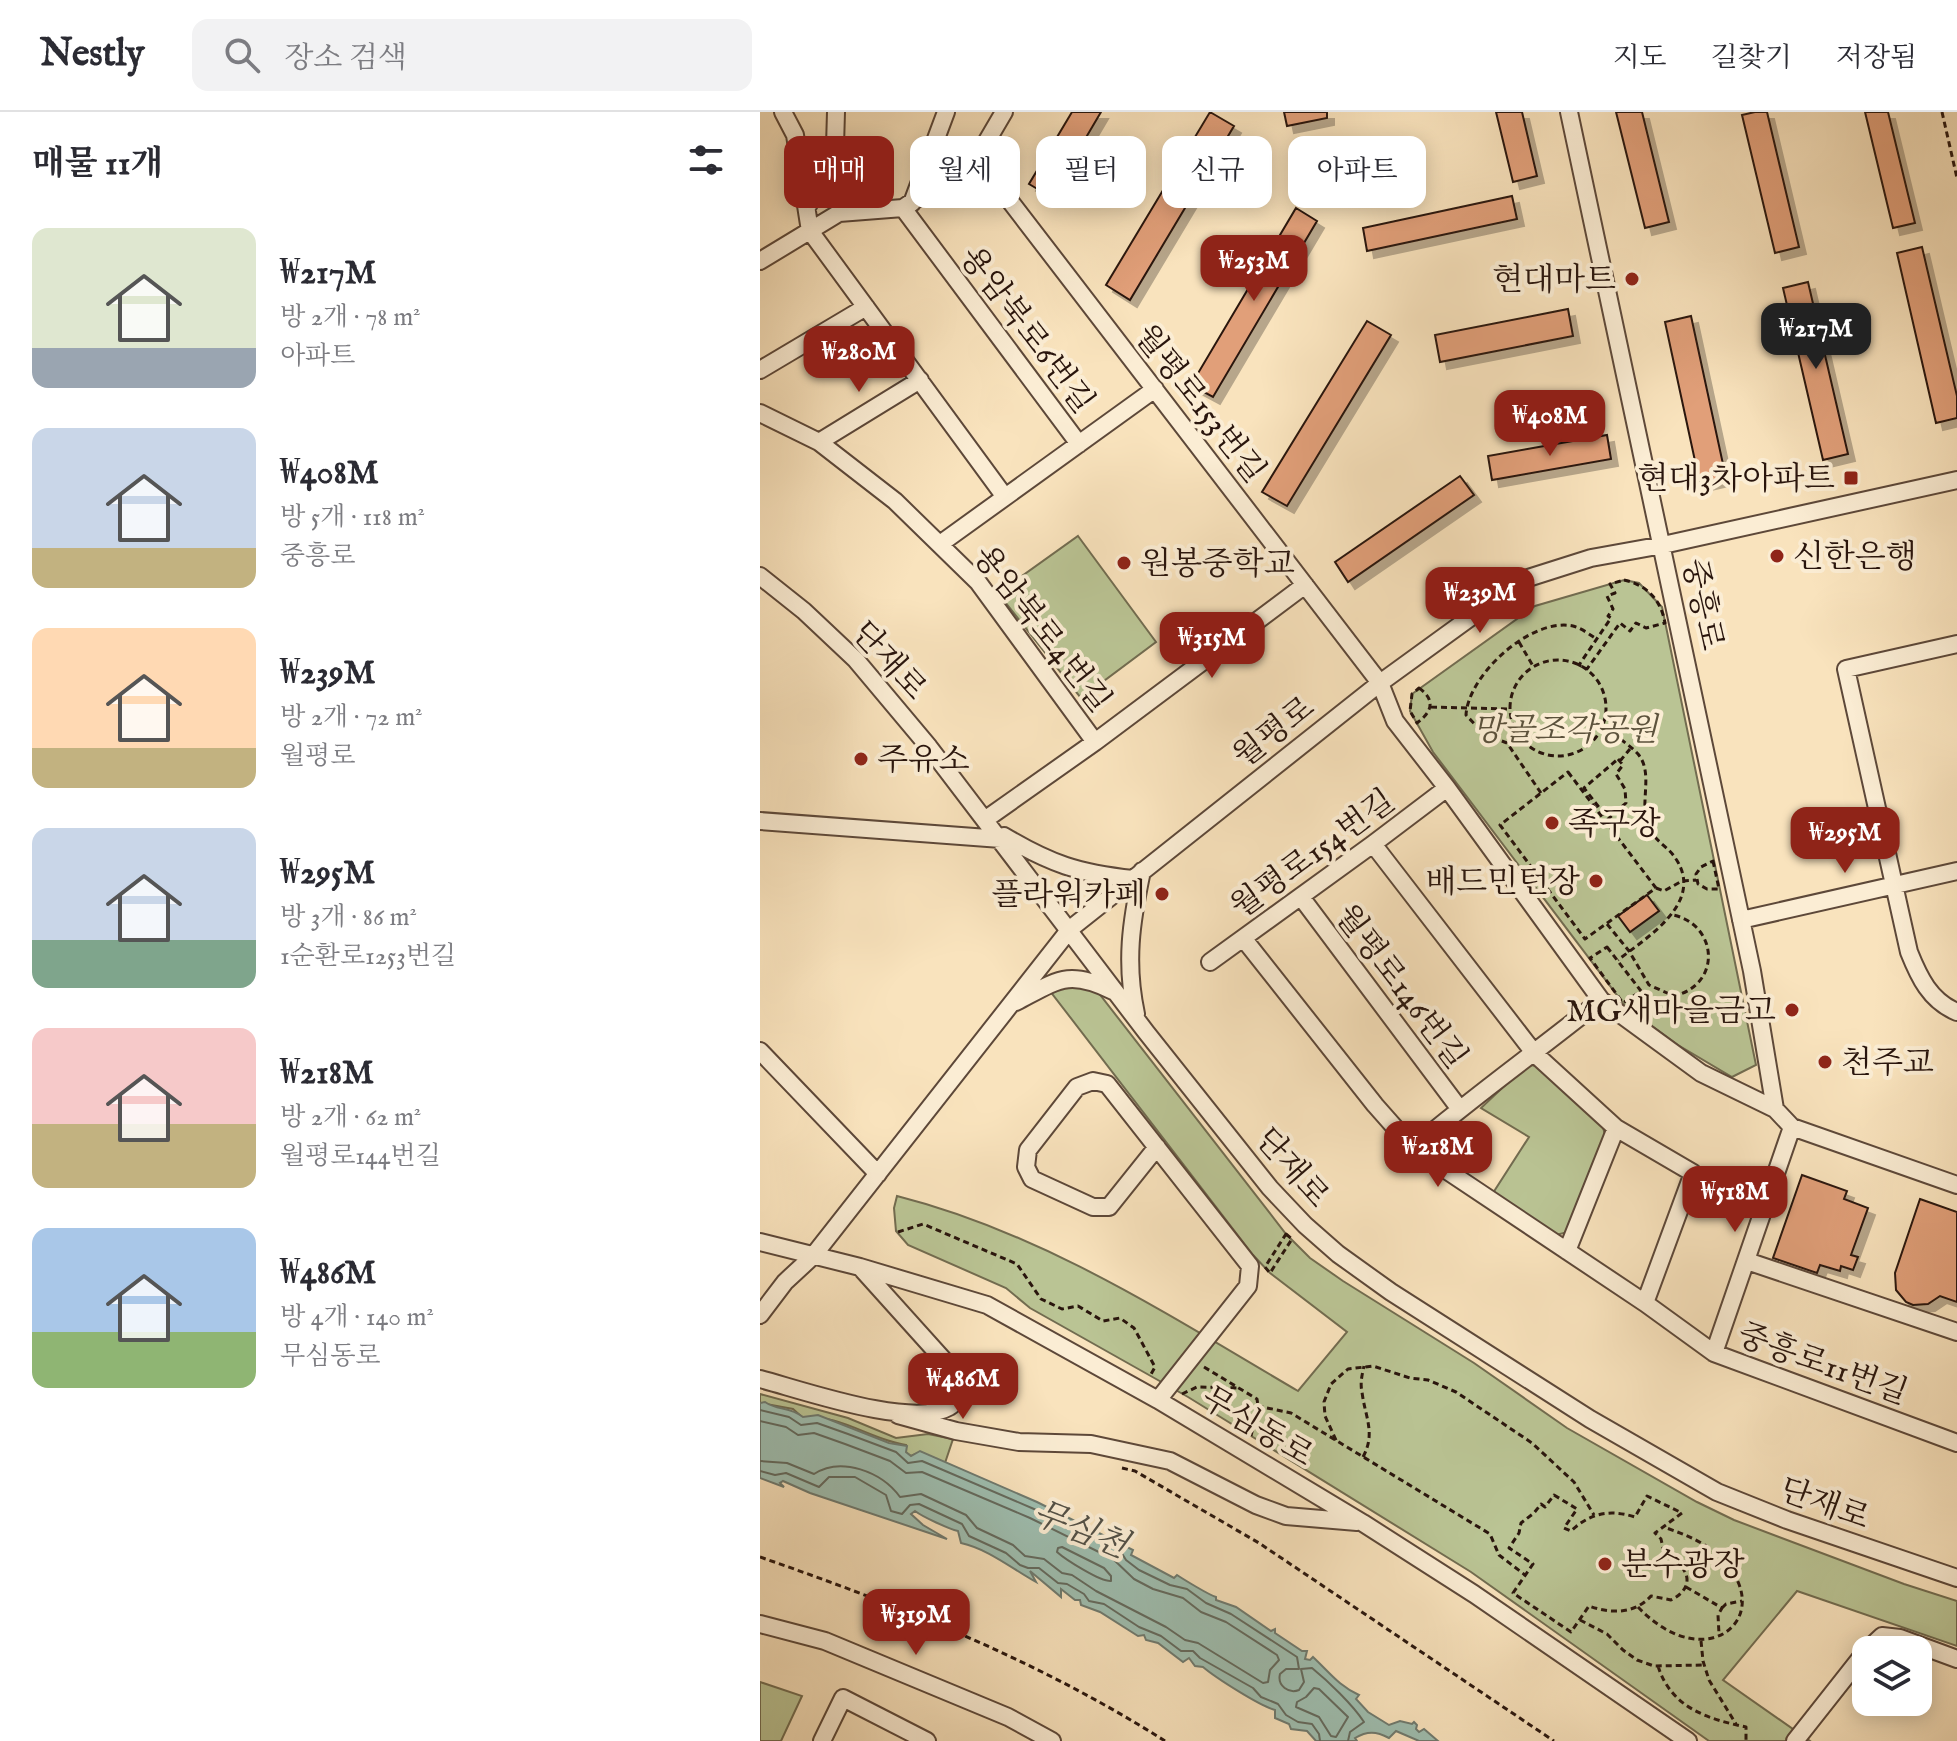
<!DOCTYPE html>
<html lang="ko">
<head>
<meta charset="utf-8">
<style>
  :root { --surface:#fff; --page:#f2f2f3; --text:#2b2b33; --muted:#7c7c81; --line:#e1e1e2; --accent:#8f2418 }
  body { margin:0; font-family:"IM FELL English","Noto Serif KR",serif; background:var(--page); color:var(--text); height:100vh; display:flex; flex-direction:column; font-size:30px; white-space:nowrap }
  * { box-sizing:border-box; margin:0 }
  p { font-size:26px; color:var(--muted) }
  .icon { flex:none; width:44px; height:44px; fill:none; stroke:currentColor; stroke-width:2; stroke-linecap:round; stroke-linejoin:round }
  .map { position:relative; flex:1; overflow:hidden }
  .side { display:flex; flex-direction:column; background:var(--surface); width:760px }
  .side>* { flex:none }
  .top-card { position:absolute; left:24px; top:24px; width:760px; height:72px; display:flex; gap:16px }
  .controls { position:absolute; left:1092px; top:1524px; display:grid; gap:16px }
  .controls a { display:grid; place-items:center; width:80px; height:80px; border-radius:16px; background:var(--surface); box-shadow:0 4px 20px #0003; font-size:40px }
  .price { position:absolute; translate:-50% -68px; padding:0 18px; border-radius:16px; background:var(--accent); color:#fff; font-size:26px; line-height:52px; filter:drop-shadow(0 2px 4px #0008) }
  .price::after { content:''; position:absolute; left:50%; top:48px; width:24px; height:18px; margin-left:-12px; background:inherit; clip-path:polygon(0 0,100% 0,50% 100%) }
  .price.active { background:#222; color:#fff }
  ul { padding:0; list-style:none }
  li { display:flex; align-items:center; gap:24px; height:200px; padding:0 32px }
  li span { display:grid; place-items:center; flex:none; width:224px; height:160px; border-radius:16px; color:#555 }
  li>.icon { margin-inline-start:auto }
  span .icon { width:96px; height:96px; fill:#fffc; stroke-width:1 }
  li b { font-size:34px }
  h2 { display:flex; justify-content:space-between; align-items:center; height:96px; padding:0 32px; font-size:34px }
  .pill { padding:0 28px; border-radius:16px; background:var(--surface); box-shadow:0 4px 20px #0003; font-size:28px; line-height:72px }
  .pill.active { background:var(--accent); color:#fff }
  header { display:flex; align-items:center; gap:48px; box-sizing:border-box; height:112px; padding:0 40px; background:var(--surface); border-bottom:2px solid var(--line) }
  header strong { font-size:38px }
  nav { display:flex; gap:44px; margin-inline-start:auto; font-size:28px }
  .search { width:560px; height:72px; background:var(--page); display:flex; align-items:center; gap:20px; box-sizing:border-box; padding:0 28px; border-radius:16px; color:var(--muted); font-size:30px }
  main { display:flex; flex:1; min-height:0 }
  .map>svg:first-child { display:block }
</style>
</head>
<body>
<header>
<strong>Nestly</strong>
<div class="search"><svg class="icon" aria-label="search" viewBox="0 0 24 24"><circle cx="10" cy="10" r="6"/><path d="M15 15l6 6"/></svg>장소 검색</div>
<nav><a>지도</a><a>길찾기</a><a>저장됨</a></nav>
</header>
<main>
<section class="side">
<h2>매물 11개<svg class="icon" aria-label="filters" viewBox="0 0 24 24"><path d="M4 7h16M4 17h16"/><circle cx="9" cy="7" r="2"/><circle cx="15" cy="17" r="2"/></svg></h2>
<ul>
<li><span style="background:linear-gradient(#dfe7d0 75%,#9aa5b1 0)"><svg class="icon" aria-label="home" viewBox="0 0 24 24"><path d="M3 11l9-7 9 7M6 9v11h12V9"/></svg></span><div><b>₩217M</b><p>방 2개 · 78 m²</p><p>아파트</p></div></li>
<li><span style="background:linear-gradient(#c9d6e8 75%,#c2b280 0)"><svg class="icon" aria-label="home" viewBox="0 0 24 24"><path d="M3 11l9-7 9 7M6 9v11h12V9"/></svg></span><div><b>₩408M</b><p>방 5개 · 118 m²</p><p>중흥로</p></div></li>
<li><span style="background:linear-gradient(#ffd9b3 75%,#c2b280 0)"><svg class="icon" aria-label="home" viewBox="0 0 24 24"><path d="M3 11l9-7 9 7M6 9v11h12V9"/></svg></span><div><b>₩239M</b><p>방 2개 · 72 m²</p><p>월평로</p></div></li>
<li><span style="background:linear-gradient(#c9d6e8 70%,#7fa58c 0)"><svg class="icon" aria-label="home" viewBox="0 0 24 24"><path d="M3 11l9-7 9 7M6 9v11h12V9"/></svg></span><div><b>₩295M</b><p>방 3개 · 86 m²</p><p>1순환로1253번길</p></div></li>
<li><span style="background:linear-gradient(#f6c9c9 60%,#c2b280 0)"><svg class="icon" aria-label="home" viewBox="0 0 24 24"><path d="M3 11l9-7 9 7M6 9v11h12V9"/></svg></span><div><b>₩218M</b><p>방 2개 · 62 m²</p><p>월평로144번길</p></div></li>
<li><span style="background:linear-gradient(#a9c7e8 65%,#8fb573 0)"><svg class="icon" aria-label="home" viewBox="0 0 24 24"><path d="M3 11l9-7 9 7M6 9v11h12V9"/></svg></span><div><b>₩486M</b><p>방 4개 · 140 m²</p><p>무심동로</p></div></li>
</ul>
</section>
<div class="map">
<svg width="1197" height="1629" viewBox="0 0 1197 1629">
  <defs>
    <filter id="shadow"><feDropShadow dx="7" dy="7" stdDeviation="0" flood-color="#0004"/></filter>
  </defs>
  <rect width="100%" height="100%" fill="#f9e3bd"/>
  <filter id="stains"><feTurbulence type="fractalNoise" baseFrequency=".0025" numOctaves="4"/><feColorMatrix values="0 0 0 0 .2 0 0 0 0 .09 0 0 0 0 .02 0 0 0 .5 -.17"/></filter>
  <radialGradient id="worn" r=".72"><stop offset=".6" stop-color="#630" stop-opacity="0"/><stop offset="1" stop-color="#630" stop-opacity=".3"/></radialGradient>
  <path fill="#bac494" stroke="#726c50" stroke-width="2" d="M 318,424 L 396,530 L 321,586 L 238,481 Z
    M 864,468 L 879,471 L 902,495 L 996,953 L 972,965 L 918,933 L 866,895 L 673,640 L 650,599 L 652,582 L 775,494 Z
    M 296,873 L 334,875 L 526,1122 L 550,1146 L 583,1169 L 714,1251 L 807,1316 L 937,1390 L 974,1408 L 1144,1472 L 1197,1489 L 1197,1534 L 1037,1479 L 963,1568 L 1050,1629 L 949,1629 L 711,1460 L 428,1285 L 270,1196 L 246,1176 L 148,1133 L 136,1119 L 134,1096 L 137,1084 C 283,1121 410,1204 538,1279 L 587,1220 L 510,1161 L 493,1143 L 290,879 Z
    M 771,953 L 781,955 L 842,1011 L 845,1023 L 808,1120 L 796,1123 L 733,1081 L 769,1025 L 721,996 L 757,962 Z
    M 0,1282 L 88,1306 L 136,1326 L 168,1322 L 193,1327 L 185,1351 L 160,1340 L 151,1344 L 145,1340 L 146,1333 C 111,1328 78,1301 43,1306 L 33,1297 L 0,1291 Z
    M 0,1570 L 42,1584 L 21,1629 L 0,1629 Z"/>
  <path fill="#9ebeb0" stroke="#6f7a6f" stroke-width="2" d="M 5,1290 C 18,1299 29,1294 43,1305 L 58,1303 L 129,1331 L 147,1334 L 146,1340 L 151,1344 L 160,1339 L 277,1390 L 373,1438 L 371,1443 L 414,1466 L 417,1463 C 423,1467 449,1483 456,1485 L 456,1488 L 476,1495 L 511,1519 L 515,1517 L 515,1521 L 542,1539 L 547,1539 L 545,1547 L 550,1548 L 553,1545 C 570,1561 579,1574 599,1583 L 596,1587 L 608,1600 L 629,1613 L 640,1609 L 652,1612 L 654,1610 L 657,1613 L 656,1617 L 659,1620 L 664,1617 L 678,1629 L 659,1629 L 636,1619 L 629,1626 C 616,1619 607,1619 595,1626 L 597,1629 L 556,1629 L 547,1619 L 531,1617 L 529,1612 L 515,1606 L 515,1598 C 500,1594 456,1566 443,1555 L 435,1554 L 429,1546 L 423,1550 L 398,1531 L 386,1528 L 384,1523 L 378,1524 L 340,1500 L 321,1493 L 320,1488 L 315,1488 L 301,1477 L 301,1485 L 270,1459 L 276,1470 C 251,1456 228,1437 201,1431 L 198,1419 C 189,1417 163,1405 155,1399 L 151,1402 L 163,1413 L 187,1427 L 50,1381 L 23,1369 L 20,1371 L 24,1375 L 0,1366 L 0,1291 Z"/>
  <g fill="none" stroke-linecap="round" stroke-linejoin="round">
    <path stroke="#646a5e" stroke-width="2" d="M 0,1298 L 29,1305 L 41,1313 L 57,1311 L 88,1322 L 136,1340 L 148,1351 L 162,1349 L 274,1397 L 361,1440 L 366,1448 L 379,1458 L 410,1473 L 427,1477 L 446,1491 L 471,1502 L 537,1545 L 539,1557 L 526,1557 L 520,1562 C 517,1574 529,1582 539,1578 L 544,1570 L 541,1557 L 552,1556 C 568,1569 593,1593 604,1610 L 590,1620 L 588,1629
      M 0,1309 L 26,1315 L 38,1323 L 54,1321 L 85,1332 L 130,1349 L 146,1361 L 162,1360 L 270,1406 L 353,1447 L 374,1467 L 393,1477 L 423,1486 L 441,1500 L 466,1510 L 517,1543 L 519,1548 L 510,1558 L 508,1570 L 503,1571 L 438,1531 L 425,1528 L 406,1515 L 336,1479 L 312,1463 L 302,1461 L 284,1447 L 265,1444 L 253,1433 L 217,1416 L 206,1403 L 161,1382 L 140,1385 C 122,1360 81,1344 54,1362 L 27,1351 L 0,1349
      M 0,1359 L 15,1363 L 26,1361 L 59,1375 L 69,1365 L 95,1365 L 126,1383 L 131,1399 L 142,1402 L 150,1393 L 159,1392 L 202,1412 L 209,1424 L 246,1441 L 260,1453 L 268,1456 L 279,1456 L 298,1471 L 307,1472 L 324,1482 L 329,1489 L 344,1492 L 379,1515 L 401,1524 L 421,1539 L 433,1539 L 440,1546 L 493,1576 L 501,1585 L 518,1592 L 526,1603 L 538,1610 L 552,1612 L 559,1622 L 560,1629
      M 302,1435 L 344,1456 L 351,1464 L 351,1469 C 341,1470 306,1448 297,1440 L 298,1436 Z
      M 554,1576 L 559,1577 L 588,1605 L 576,1625 L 571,1624 L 559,1605 L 536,1595 L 537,1590 L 546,1585 Z"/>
  </g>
  <path fill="#e19f79" stroke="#29150d" stroke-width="2" filter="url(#shadow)" d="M 312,0 L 341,0 L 291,85 L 269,72 Z
    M 450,0 L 474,14 L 370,188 L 346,173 Z
    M 524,0 L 567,0 L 567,6 L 527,14 Z
    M 736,0 L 762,0 L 777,64 L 753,70 Z
    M 856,0 L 882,0 L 909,110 L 885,116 Z
    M 995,0 L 1007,0 L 1039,135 L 1015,141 L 982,3 Z
    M 1105,0 L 1128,0 L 1155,111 L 1133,116 Z
    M 752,84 L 757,107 L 607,139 L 603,116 Z
    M 536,96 L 557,109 L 453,285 L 431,273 Z
    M 1162,135 L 1197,284 L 1197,306 L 1176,311 L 1137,141 Z
    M 1048,170 L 1088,342 L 1063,348 L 1023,176 Z
    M 808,197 L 813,224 L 680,250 L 675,223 Z
    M 931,204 L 966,366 L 940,372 L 905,210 Z
    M 607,209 L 631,223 L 527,394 L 502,380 Z
    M 847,323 L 851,347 L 732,368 L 728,344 Z
    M 700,364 L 714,383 L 588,470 L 575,450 Z
    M 887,783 L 899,799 L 870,820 L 858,804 Z
    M 1042,1063 L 1087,1079 L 1084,1087 L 1108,1096 L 1091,1143 L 1098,1145 L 1093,1158 L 1081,1154 L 1080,1159 L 1060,1153 L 1057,1161 L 1013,1146 Z
    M 1160,1087 L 1197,1100 L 1197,1190 L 1180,1184 L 1168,1192 L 1153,1193 L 1146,1190 L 1136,1178 L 1135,1161 Z"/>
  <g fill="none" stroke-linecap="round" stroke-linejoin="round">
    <defs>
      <path id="minor" d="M 23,0 L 35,23 L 50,119 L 245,385
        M 809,0 L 992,859 L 1015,997
        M 217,46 L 620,571 L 635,609 L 687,676 L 841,888 L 941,961 L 1015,997 L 1032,1015 L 1197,1073
        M 152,91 L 186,0
        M 47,95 L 63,69 L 75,34 L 76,0
        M 143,96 L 319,332
        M 0,149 L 79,101 L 143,96 L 217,46 L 244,0
        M 0,258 L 106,195
        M 0,301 L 59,330 L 135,389 L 218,470 L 335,630
        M 59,330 L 160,268
        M 180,432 L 395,277
        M 0,464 L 44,499 L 96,548 L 169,635 L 386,920 L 510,1076 L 545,1113 L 578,1142 L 631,1180 L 830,1307 L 957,1380 L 1027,1408 L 1197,1466
        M 1197,532 L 1086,557 L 1149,840 C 1159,865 1170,889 1197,900
        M 226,707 L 335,630 L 545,473
        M 0,709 L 241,727
        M 244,724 C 291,752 318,761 373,767
        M 613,732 L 775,942 L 856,1016 L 933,1061 L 885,1191
        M 541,785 L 699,996
        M 981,808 L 1197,759
        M 483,826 L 615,993 L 653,1036 L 885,1191 L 954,1241 L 1197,1331
        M 450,850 L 613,732 L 687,676
        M 256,890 C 298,868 308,857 353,879
        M 376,902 C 365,851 371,810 382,759
        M 0,939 L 118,1062
        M 397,1035 L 349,1095 L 333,1095 L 272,1067 L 266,1055 L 268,1038 L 317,975 L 333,969 L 347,972 L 490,1154 L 488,1174 L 398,1288
        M 653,1036 C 714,984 779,938 841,888
        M 0,1130 L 100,1155 L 227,1193 L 398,1288 L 603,1411 L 714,1482 L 928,1629
        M 807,1139 L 856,1016
        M 987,1149 L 1197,1220
        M 0,1203 L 25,1170 L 53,1144 L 310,817 L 620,571 L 762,468 L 831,446 L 903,433 L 1197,368
        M 954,1241 L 1032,1015
        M 0,1267 C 42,1278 152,1317 189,1295 C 197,1290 200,1283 203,1275 L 199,1265 L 100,1155
        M 138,1303 L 196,1319 L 259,1330 L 331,1332 L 410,1349 L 496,1393 L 526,1404 L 597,1410
        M 0,1512 L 65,1529 L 248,1605 L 292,1629
        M 1107,1538 L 1122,1524 L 1140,1526 L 1197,1547
        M 62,1629 L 83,1586 L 167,1629
        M 1035,1629 L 1106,1539"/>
    </defs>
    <use href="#minor" stroke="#5d4839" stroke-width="20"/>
    <path stroke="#29150d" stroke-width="3" stroke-dasharray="6 4" stroke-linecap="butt" d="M 1182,0 L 1197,66
      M 864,468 C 887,473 901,488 905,511 L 886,516 L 876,511 L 870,519 L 860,511 L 827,557 L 819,553 L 851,506 L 848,504 L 853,497 L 847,484 L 855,481 L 850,472 Z
      M 759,530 L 773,554
      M750 596a48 48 0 1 1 96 0a48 48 0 1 1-96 0Z
      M 659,576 C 676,588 672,600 657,611 L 650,599 L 652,582 Z
      M 671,595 L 750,597
      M 844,616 C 855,624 869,632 878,642 C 894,661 879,691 888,714 C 894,729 908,734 916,747 C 945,791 886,826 858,848
      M 858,647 L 863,653 L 856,662 L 865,677 L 866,691 L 848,707 L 824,676 Z
      M 860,649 L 870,637
      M 808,660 L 896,776 L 825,827 L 740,713 Z
      M 781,681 L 747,631 L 724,622 L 706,603 C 708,563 771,505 813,514 C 821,516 829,522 835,526
      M 953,749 L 959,777 L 947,777 L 938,772 L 936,762 L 941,755 Z
      M 896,776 L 904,779 L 922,769 L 936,768
      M 847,812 L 869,839 L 889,873 L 914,884 C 963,872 957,812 913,803
      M 847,835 L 881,879 L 863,891 L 830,846 Z
      M 138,1120 L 163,1112 L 257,1152 L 281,1187 L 302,1197 L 318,1194 L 343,1209 L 360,1206 L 374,1216 L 395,1255 L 390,1264
      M 526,1122 L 532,1127 L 510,1161 L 505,1155 Z
      M 444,1255 L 497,1287 L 498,1294
      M 422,1282 L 437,1275 L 477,1276
      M 491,1324 L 498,1294 L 531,1301 L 730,1422 L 739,1443 L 765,1463
      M 576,1328 L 565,1304 L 564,1290 L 571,1272 L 588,1257 L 613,1254 L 650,1266 L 668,1268 L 696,1280 L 772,1331 L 814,1370 L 834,1403
      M 603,1345 C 616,1321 605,1305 602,1280 C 600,1271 602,1263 604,1254
      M 362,1356 L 375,1359 L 499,1431 L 794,1629
      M 794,1383 L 817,1397 L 804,1416 L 811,1419 C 830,1401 850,1397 875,1405 L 887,1384 L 922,1401 L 895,1421 L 901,1427 L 905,1445 C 930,1453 936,1476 911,1488 L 891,1484 C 875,1502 851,1502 829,1494 L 811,1520 L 753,1481 L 773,1452 L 749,1436 L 759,1421 L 761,1411 L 774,1401 L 781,1392 L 785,1395 Z
      M 0,1445 C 141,1494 279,1549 405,1629
      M 926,1475 L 962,1496 L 958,1503 L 959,1522
      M 878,1495 C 951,1572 1028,1495 949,1436 C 935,1426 920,1421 904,1415
      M 962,1496 L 966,1492 L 982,1489
      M 820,1508 L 847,1522 L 863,1538 L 877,1548 L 894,1554 L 944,1553
      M 941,1529 L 943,1549 L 949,1568 L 976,1612
      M 898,1554 C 911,1596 948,1607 986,1615 L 986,1629"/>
    <use href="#minor" stroke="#fbedd4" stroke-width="16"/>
  </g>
  <g fill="#8f2418" stroke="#fbedd4" stroke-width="3">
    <circle cx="872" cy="167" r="8"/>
    <rect x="1083" y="358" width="16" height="16" rx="4"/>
    <circle cx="1017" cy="444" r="8"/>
    <circle cx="364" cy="451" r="8"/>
    <circle cx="101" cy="647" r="8"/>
    <circle cx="792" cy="711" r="8"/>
    <circle cx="836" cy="769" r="8"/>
    <circle cx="402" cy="782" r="8"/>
    <circle cx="1032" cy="898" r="8"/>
    <circle cx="1065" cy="950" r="8"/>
    <circle cx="845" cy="1452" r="8"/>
  </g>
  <g text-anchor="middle" stroke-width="8" stroke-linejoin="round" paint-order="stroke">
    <g font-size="32" fill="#29150d" stroke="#fbedd4" text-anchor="start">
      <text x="856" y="178" text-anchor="end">현대마트</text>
      <text x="1075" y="377" text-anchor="end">현대3차아파트</text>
      <text x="1033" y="455">신한은행</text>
      <text x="380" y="462">원봉중학교</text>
      <text x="117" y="658">주유소</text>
      <text x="808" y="722">족구장</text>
      <text x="820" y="780" text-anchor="end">배드민턴장</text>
      <text x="386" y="793" text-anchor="end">플라워카페</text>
      <text x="1016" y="909" text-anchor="end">MG새마을금고</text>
      <text x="1081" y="961">천주교</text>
      <text x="861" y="1463">분수광장</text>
    </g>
    <g font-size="32" fill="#29150d" stroke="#fbedd4">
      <text transform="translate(268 217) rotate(53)" y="11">용암북로6번길</text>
      <text transform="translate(441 291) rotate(52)" y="11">월평로153번길</text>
      <text transform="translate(944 492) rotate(78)" y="11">중흥로</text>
      <text transform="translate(283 516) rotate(52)" y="11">용암북로4번길</text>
      <text transform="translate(130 548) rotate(48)" y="11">단재로</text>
      <text transform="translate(513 619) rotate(-38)" y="11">월평로</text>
      <text transform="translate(552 741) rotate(-36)" y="11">월평로154번길</text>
      <text transform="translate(642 874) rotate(53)" y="11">월평로146번길</text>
      <text transform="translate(533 1055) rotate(49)" y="11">단재로</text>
      <text transform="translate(1063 1251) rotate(20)" y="11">중흥로11번길</text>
      <text transform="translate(498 1314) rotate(31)" y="11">무심동로</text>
      <text transform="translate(1065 1391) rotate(20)" y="11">단재로</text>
    </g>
    <g font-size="32" font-style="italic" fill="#5c523c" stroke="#fbedd4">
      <text x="805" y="628">망골조각공원</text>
    </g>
    <g font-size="34" font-style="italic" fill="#525046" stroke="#fbedd4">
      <text transform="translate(321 1416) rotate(22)" y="12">무심천</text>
    </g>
  </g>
  <rect width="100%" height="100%" filter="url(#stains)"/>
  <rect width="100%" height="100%" fill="url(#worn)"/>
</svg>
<div class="controls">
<a><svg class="icon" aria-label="layers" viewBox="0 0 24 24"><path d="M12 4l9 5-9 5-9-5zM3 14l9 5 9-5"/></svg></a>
</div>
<b class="price" style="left:494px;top:191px">₩253M</b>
<b class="price active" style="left:1056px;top:259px">₩217M</b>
<b class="price" style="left:99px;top:282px">₩280M</b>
<b class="price" style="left:790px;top:346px">₩408M</b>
<b class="price" style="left:720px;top:523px">₩239M</b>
<b class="price" style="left:452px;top:568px">₩315M</b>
<b class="price" style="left:1085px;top:763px">₩295M</b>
<b class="price" style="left:678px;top:1077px">₩218M</b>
<b class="price" style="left:975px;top:1122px">₩518M</b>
<b class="price" style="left:203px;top:1309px">₩486M</b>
<b class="price" style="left:156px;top:1545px">₩319M</b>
<div class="top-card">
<a class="pill active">매매</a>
<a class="pill">월세</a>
<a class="pill">필터</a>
<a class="pill">신규</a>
<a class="pill">아파트</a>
</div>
</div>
</main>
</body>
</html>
